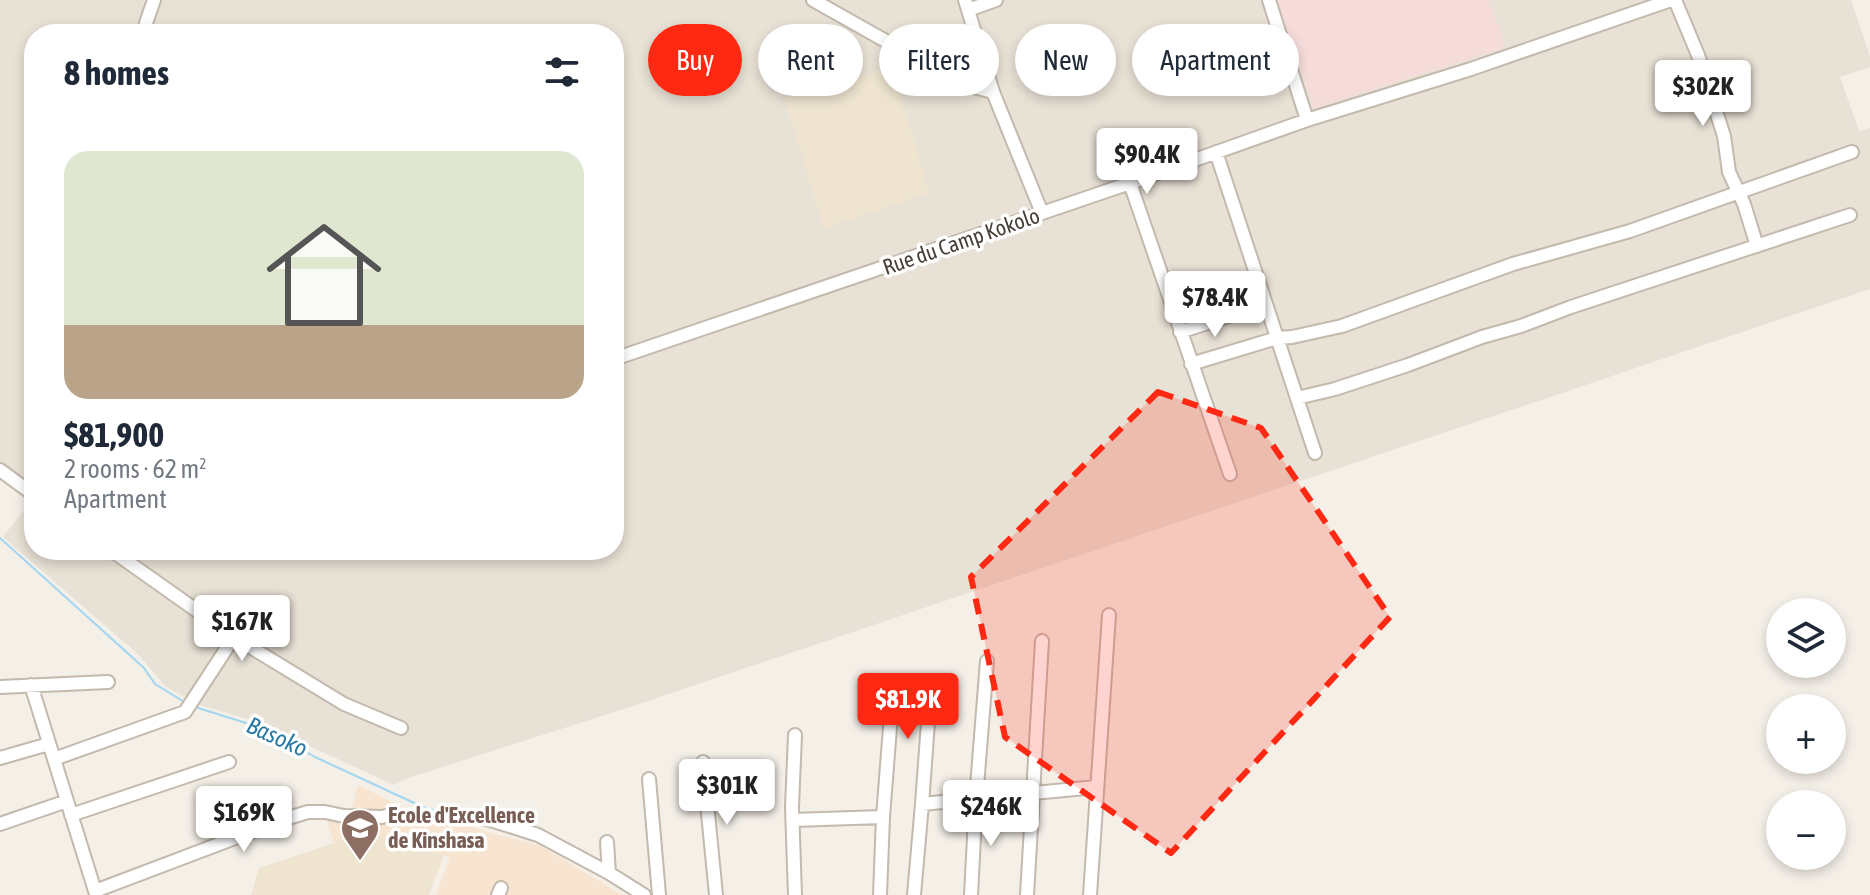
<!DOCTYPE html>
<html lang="en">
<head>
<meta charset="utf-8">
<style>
  :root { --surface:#fff; --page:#f2f2f3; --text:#1f2937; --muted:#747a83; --line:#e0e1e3; --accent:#ff2813 }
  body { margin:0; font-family:"Asap Condensed",sans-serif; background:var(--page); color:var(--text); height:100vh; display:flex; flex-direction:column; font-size:30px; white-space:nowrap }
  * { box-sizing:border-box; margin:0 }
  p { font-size:26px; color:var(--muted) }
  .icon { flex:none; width:44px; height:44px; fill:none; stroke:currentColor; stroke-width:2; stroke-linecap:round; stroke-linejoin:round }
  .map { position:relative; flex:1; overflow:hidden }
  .details { position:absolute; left:24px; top:24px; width:600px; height:536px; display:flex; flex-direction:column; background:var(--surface); border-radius:32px; box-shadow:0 4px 12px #0003 }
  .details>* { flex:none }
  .hud { position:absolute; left:648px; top:24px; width:760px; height:72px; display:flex; gap:16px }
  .controls { position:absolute; left:1766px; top:598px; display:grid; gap:16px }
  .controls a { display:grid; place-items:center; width:80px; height:80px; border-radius:50%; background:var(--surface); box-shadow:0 4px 12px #0003; font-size:40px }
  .price { position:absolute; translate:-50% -68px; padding:0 18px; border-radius:8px; background:#fff; color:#222; font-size:26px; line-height:52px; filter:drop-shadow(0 2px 4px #0008) }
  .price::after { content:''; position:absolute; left:50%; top:48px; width:24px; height:18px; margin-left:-12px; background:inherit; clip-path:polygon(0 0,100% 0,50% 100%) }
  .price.active { background:var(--accent); color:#fff }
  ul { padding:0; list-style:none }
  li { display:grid; align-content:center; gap:16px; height:424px; padding:0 40px }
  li+li { border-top:2px solid var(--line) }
  li span { display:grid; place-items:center; height:248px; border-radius:24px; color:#555 }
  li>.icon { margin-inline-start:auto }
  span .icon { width:144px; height:144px; fill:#fffc; stroke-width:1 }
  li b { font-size:34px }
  h2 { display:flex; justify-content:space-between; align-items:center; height:96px; padding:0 40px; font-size:34px }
  .pill { padding:0 28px; border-radius:36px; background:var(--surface); box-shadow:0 4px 12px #0003; font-size:28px; line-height:72px }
  .pill.active { background:var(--accent); color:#fff }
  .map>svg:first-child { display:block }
</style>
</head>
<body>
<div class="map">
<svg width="1870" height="895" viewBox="0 0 1870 895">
  <rect width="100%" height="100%" fill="#f4efe7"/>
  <path fill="#e8e1d5" d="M 0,0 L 1851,0 L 1870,56 L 1870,67 L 1840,77 L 1859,131 L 1870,128 L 1870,289 L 636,705 L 408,778 L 394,785 L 257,722 L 197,704 L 165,686 L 138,654 L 3,537 L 34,497 L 34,550 L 614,550 L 614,34 L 34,34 L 34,495 L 0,470 Z"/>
  <path fill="#f7e5d1" d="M 358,785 L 418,815 L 463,825 L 541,846 L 622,895 L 436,895 L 450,857 L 367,832 L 334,843 L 326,817 L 352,807 Z"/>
  <path fill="#eee4d0" d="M 891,67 L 930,193 L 824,229 L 784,98 Z
    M 367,832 L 444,855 L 429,895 L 251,895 L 259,868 Z"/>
  <path fill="#f5dcda" d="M 1276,0 L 1488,0 L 1506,47 L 1314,108 Z"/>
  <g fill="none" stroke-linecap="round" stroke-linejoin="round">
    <path stroke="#a1d6f3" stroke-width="2" d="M 0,538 L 133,658 L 144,668 L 155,684 L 186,703
      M 195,707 L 265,729 L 315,757 L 425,808 L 485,824"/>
    <defs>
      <path id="minor" d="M 813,0 L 962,84 L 993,92
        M 965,0 L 993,92 L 1042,213
        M 1269,0 L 1307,120
        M 1675,0 L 1698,55 L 1724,136 L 1729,172 L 1744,204 L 1757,246
        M 968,10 L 996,0
        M 145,34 L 146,23 L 154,0
        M 1216,152 L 1315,453
        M 1130,183 L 1230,474
        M 1180,332 L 1238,313
        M 614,359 L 1130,183 L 1307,120 L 1471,69 L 1671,0
        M 1191,364 L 1277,338 L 1292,337 L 1342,326 L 1513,264 L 1630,231 L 1852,152
        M 1297,398 L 1335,389 L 1408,365 L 1482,337 L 1521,326 L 1571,307 L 1850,215
        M 0,470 L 34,495
        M 111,550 L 234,637 L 344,704 L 401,728
        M 31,685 L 95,891 L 285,819 L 308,812 L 325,812 L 344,816 L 382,817 L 386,816
        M 0,687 L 108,682
        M 0,758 L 49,744
        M 54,759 L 185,712 L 234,637
        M 703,762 L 716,895
        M 649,779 L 659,895
        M 922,804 L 931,681
        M 71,815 L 229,762
        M 484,818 L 538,835 L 609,873 L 644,895
        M 793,820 L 883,817
        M 0,824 L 67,801
        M 607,842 L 609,873
        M 498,895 L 501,888
        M 795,895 L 792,807 L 795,735
        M 880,895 L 883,817 L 892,702
        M 914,895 L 922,804 L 1096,787
        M 971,895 L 976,799 L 987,661
        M 1027,895 L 1042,641
        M 1090,895 L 1109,615"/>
    </defs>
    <use href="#minor" stroke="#c3b9ac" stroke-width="16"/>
    <use href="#minor" stroke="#fff" stroke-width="12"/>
  </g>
  <path fill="#ff2813" fill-opacity="0.2" stroke="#ff2813" stroke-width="6" stroke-dasharray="16 10" stroke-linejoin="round" d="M 1158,392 L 1261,428 L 1390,617 L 1171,853 L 1005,737 L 971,577 Z"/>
  <defs>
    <symbol id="school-pin" viewBox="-11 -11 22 30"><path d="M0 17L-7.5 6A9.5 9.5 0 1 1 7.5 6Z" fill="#8d6e63" stroke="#fff"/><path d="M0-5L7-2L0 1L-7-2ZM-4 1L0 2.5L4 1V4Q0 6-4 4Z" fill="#fff"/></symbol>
  </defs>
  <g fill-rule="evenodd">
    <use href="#school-pin" x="338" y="806" width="44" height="60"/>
  </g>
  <g text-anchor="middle" stroke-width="7" stroke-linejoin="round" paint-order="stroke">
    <g font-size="22" fill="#473f36" stroke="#fff">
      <text transform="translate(961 241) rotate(-19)" y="8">Rue du Camp Kokolo</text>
    </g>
    <g font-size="22" font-weight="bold" fill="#785e54" stroke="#fff" text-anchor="start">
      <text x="388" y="823">Ecole d'Excellence<tspan x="388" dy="25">de Kinshasa</tspan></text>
    </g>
    <g font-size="24" font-style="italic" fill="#2878a7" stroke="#fff">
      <text transform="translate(277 737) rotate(24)" y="8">Basoko</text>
    </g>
  </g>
</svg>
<div class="controls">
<a><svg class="icon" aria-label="layers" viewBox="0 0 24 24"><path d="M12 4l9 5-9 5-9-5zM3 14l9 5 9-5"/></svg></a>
<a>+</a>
<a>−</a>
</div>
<b class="price" style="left:1703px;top:128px">$302K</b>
<b class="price" style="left:1147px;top:196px">$90.4K</b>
<b class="price" style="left:1215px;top:339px">$78.4K</b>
<b class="price" style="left:242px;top:663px">$167K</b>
<b class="price active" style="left:908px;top:741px">$81.9K</b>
<b class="price" style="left:727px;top:827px">$301K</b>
<b class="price" style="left:991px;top:848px">$246K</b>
<b class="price" style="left:244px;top:854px">$169K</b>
<div class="hud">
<a class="pill active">Buy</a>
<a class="pill">Rent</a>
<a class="pill">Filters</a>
<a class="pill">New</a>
<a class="pill">Apartment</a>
</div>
<section class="details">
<h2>8 homes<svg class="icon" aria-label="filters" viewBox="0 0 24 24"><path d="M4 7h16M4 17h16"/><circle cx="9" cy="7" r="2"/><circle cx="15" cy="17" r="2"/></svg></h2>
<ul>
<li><span style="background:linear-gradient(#dfe7d0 70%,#b9a48a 0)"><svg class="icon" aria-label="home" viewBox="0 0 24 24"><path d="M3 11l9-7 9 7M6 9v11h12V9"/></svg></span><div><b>$81,900</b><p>2 rooms · 62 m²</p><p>Apartment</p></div></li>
</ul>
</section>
</div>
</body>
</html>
